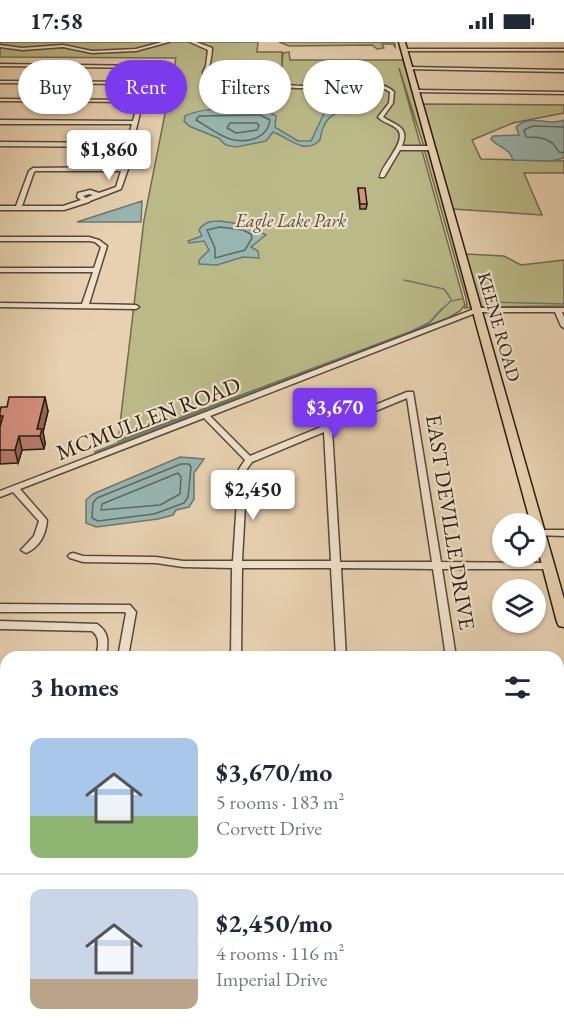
<!DOCTYPE html>
<html lang="en">
<head>
<meta charset="utf-8">
<style>
  :root { --surface:#fff; --page:#f6f6f7; --text:#1f2937; --muted:#747a83; --line:#e0e1e3; --accent:#7c3aed }
  body { margin:0; font-family:"EB Garamond",serif; background:var(--page); color:var(--text); height:100vh; display:flex; flex-direction:column; font-size:22px; white-space:nowrap }
  * { box-sizing:border-box; margin:0 }
  p { font-size:20px; color:var(--muted) }
  .icon { flex:none; width:33px; height:33px; fill:none; stroke:currentColor; stroke-width:2; stroke-linecap:round; stroke-linejoin:round }
  .map { position:relative; flex:1; overflow:hidden }
  .side { position:absolute; left:0px; top:609px; width:564px; height:386px; display:flex; flex-direction:column; background:var(--surface); border-radius:18px 18px 0 0; box-shadow:0 2px 4px #0004 }
  .side>* { flex:none }
  .banner { position:absolute; left:18px; top:18px; width:528px; height:54px; display:flex; gap:12px }
  .tools { position:absolute; left:492px; top:471px; display:grid; gap:12px }
  .tools a { display:grid; place-items:center; width:54px; height:54px; border-radius:50%; background:var(--surface); box-shadow:0 2px 4px #0004; font-size:30px }
  .price { position:absolute; translate:-50% -51px; padding:0 14px; border-radius:6px; background:#fff; color:#222; font-size:20px; line-height:39px; filter:drop-shadow(0 2px 3px #0008) }
  .price::after { content:''; position:absolute; left:50%; top:36px; width:18px; height:14px; margin-left:-9px; background:inherit; clip-path:polygon(0 0,100% 0,50% 100%) }
  .price.selected { background:var(--accent); color:#fff }
  ul { padding:0; list-style:none }
  li { display:flex; align-items:center; gap:18px; height:150px; padding:0 30px }
  li+li { border-top:2px solid var(--line) }
  li span { display:grid; place-items:center; flex:none; width:168px; height:120px; border-radius:12px; color:#555 }
  li>.icon { margin-inline-start:auto }
  span .icon { width:72px; height:72px; fill:#fffc; stroke-width:1 }
  li b { font-size:26px }
  h2 { display:flex; justify-content:space-between; align-items:center; height:72px; padding:0 30px; font-size:26px }
  .pill { padding:0 21px; border-radius:27px; background:var(--surface); box-shadow:0 2px 4px #0004; font-size:21px; line-height:54px }
  .pill.selected { background:var(--accent); color:#fff }
  .status { display:flex; justify-content:space-between; align-items:center; height:42px; padding:0 30px; background:var(--surface); direction:ltr }
  .status svg { height:16px; fill:currentColor }
  .map>svg:first-child { display:block }
</style>
</head>
<body>
<div class="status"><b>17:58</b><svg viewBox="0 0 49 12"><path d="M0 12V9h3v3zM5 12V6h3v6zM10 12V3h3v9zM15 12V0h3v12zM26 1h20v11H26zM47 4h2v5h-2z"/></svg></div>
<div class="map">
<svg width="564" height="994" viewBox="0 0 564 994">
  <rect width="100%" height="100%" fill="#e7d1b0"/>
  <filter id="stains"><feTurbulence type="fractalNoise" baseFrequency=".00333" numOctaves="4"/><feColorMatrix values="0 0 0 0 .2 0 0 0 0 .09 0 0 0 0 .02 0 0 0 .5 -.17"/></filter>
  <radialGradient id="worn" r=".72"><stop offset=".6" stop-color="#630" stop-opacity="0"/><stop offset="1" stop-color="#630" stop-opacity=".3"/></radialGradient>
  <path fill="#baba88" stroke="#706a4c" stroke-width="1.5" d="M 0,0 L 258,0 L 257,10 L 282,10 L 282,25 L 283,11 L 289,10 L 290,18 L 403,18 L 430,105 L 424,105 L 399,26 L 465,263 L 460,269 L 448,276 L 118,399 L 144,178 L 176,16 L 0,15 Z
    M 279,0 L 394,0 L 395,2 L 395,5 L 393,2 L 382,2 L 384,6 L 377,7 L 372,3 L 289,4 Z
    M 422,62 L 564,63 L 564,71 L 513,81 L 472,98 L 481,117 L 564,119 L 564,131 L 524,131 L 542,173 L 452,167 Z
    M 424,107 L 430,107 L 473,265 L 465,266 L 467,263 L 466,256 Z
    M 465,212 L 504,214 L 521,223 L 564,218 L 564,264 L 479,265 Z"/>
  <path fill="#98b6b2" stroke="#6b7871" stroke-width="1.5" d="M 338,53 L 374,54 L 377,58 L 369,67 C 343,70 325,65 320,98 C 305,114 288,95 273,90 L 266,99 L 236,105 L 226,103 L 218,96 L 189,84 L 184,79 L 185,74 C 203,65 259,62 276,74 L 275,85 L 278,87 L 298,99 L 311,99 L 326,67 L 321,59 L 328,55 Z
    M 564,78 L 564,116 L 551,119 L 513,118 C 509,105 498,106 491,97 L 493,94 L 519,93 L 516,85 C 530,71 550,85 564,78 Z
    M 142,159 L 141,180 L 77,180 Z
    M 220,179 L 247,183 L 266,193 L 251,205 L 258,209 L 259,216 L 243,215 L 217,223 L 199,222 L 199,218 L 209,208 L 204,199 L 189,201 L 188,199 L 202,194 L 199,188 C 204,180 211,179 220,179 Z
    M 180,415 L 204,417 L 194,431 L 194,457 L 189,465 L 176,468 L 173,473 L 158,477 L 104,484 L 96,485 L 86,481 L 86,458 L 93,452 Z
    M 178,989 L 273,988 L 274,991 L 273,994 L 177,994 Z"/>
  <g fill="none" stroke-linecap="round" stroke-linejoin="round">
    <path stroke="#606861" stroke-width="1.5" d="M 260,73 L 270,78 C 268,95 250,101 234,98 C 222,96 207,84 196,78 L 199,74 Z
      M 230,81 L 257,81 L 259,84 L 257,88 L 236,91 L 227,86 Z
      M 564,85 L 533,84 L 524,88 L 526,95 C 540,95 552,96 559,110 L 564,111
      M 220,185 L 243,188 L 251,192 L 252,196 L 245,208 L 215,216 L 215,206 L 207,188 Z
      M 181,422 L 189,422 L 191,425 L 188,455 L 184,461 L 154,472 L 98,479 L 92,476 L 93,461 L 97,456 Z
      M 178,431 L 181,435 L 180,452 L 160,463 L 101,468 L 102,462 Z"/>
    <path stroke="#6b7871" stroke-width="1.5" d="M 404,238 L 444,247 L 451,257
      M 488,260 L 564,262
      M 441,268 L 451,259 L 462,257"/>
    <path stroke="#6b7871" stroke-width="2" d="M 95,410 L 410,290 L 429,281 L 442,267"/>
    <defs>
      <path id="minor" d="M 162,0 L 169,0 L 136,9 L 92,11 L 63,5 L 22,8 L 0,5 L 0,3 L 22,6 L 63,3 L 92,9 L 136,7 Z
        M 190,0 L 196,0 L 212,6 C 212,17 207,28 209,38 C 227,50 248,41 268,40 C 278,40 289,44 300,44 C 322,44 379,33 394,50 L 393,61 L 383,75 C 396,84 410,84 402,104 L 432,104 L 435,106 L 432,108 L 400,108 L 384,135 L 380,135 C 381,123 407,100 398,88 C 393,82 383,81 378,75 L 389,61 L 390,50 C 370,35 323,47 299,46 C 288,46 278,43 267,43 C 246,44 223,54 205,39 L 203,30 L 206,24 L 208,8 Z
        M 404,7 L 564,7 L 564,9 L 402,9 Z
        M 0,22 L 151,24 L 127,126 L 128,127 L 121,147 L 90,159 L 89,160 L 64,168 L 0,168 L 0,164 L 16,164 L 29,129 L 33,126 L 121,125 L 127,105 L 0,104 L 0,100 L 127,101 L 132,82 L 0,82 L 0,78 L 133,79 L 138,60 L 0,59 L 0,57 L 139,58 L 142,42 L 0,41 L 0,39 L 143,40 L 146,26 L 0,24 ZM 36,129 L 121,129 L 116,145 L 99,151 L 90,148 L 78,151 L 77,155 L 81,158 L 63,164 L 22,164 L 34,130 ZM 89,152 L 93,153 L 86,156 L 83,154 Z
        M 409,25 L 564,28 L 564,30 L 407,27 Z
        M 416,48 L 564,50 L 564,52 L 414,50 L 414,49 Z
        M 0,195 L 89,195 L 99,198 L 107,204 L 89,262 L 136,263 L 139,265 L 136,267 L 0,265 L 0,261 L 82,262 L 93,230 L 0,230 L 0,226 L 94,226 L 101,205 L 95,200 L 89,199 L 0,199 Z
        M 477,266 L 564,266 L 564,270 L 562,270 L 564,275 L 564,286 L 561,284 L 555,270 L 478,270 L 210,374 L 250,414 L 407,350 L 413,350 L 441,520 L 548,521 L 551,522 L 553,524 L 551,526 L 548,527 L 442,527 L 456,615 L 446,615 L 433,527 L 341,526 L 346,615 L 336,615 L 331,526 L 242,526 L 241,615 L 231,615 L 232,526 L 183,525 L 156,521 L 83,520 L 70,516 L 68,514 L 70,512 L 73,511 L 83,514 L 156,515 L 183,519 L 233,519 L 239,427 L 245,418 L 204,376 L 20,447 L 47,478 C 46,492 40,505 26,511 L 21,508 L 34,494 L 39,479 L 13,450 L 0,455 L 0,449 ZM 407,356 L 432,520 L 340,520 L 332,387 ZM 324,390 L 331,519 L 242,519 L 247,427 L 252,420 Z
        M 539,488 L 564,488 L 564,494 L 536,493 L 536,489 Z
        M 0,562 L 130,563 L 136,570 L 128,615 L 118,615 L 126,571 L 125,570 L 0,570 Z
        M 0,579 L 97,582 C 110,591 108,601 106,615 L 96,615 C 98,605 101,596 92,589 L 0,587 Z
        M 0,695 L 6,695 L 6,705 L 0,705 Z
        M 88,988 L 102,988 L 103,994 L 89,994 Z
        M 344,988 L 358,988 L 359,994 L 345,994 Z
        M 506,988 L 520,988 L 521,994 L 507,994 Z"/>
      <path id="major" d="M 399,0 L 405,0 L 564,557 L 564,585 L 559,584 L 557,580 L 536,500 L 536,482 L 531,482 Z"/>
    </defs>
    <use href="#minor" stroke="#574838" stroke-width="3"/>
    <use href="#major" stroke="#271b10" stroke-width="3"/>
    <use href="#minor" fill="#efe1cc" fill-rule="evenodd"/>
    <use href="#major" fill="#e7d1b0" fill-rule="evenodd"/>
  </g>
  <path fill="#b77c6d" stroke="#271b10" stroke-width="1.5" d="M 358,146 L 367,162 L 366,167 L 360,167 Z
    M 7,365 L 48,369 L 43,390 L 45,401 L 44,407 L 22,408 L 18,421 L 0,422 L 0,369 Z"/>
  <path fill="#956559" stroke="#271b10" stroke-width="1.5" d="M 45,355 L 48,369 L 43,390 L 45,401 L 44,407 L 40,394 L 37,387 Z
    M 19,394 L 22,408 L 18,421 L 15,408 Z"/>
  <path fill="#d5907f" stroke="#271b10" stroke-width="1.5" d="M 358,146 L 365,146 L 367,162 L 360,162 Z
    M 9,355 L 45,355 L 37,387 L 42,387 L 40,394 L 19,394 L 15,408 L 0,408 L 0,385 L 3,374 L 0,374 L 0,369 L 1,365 L 7,365 Z"/>
  <g text-anchor="middle" stroke-width="4.5" stroke-linejoin="round" paint-order="stroke">
    <g font-size="18" font-style="italic" fill="#534b34" stroke="#efe1cc">
      <text x="291" y="185">Eagle Lake Park</text>
    </g>
    <g font-size="18" fill="#271b10" stroke="#efe1cc">
      <text transform="translate(499 285) rotate(74)" y="6">KEENE ROAD</text>
    </g>
    <g font-size="22" fill="#271b10" stroke="#efe1cc">
      <text transform="translate(148 376) rotate(-21)" y="8">MCMULLEN ROAD</text>
      <text transform="translate(451 480) rotate(81)" y="8">EAST DEVILLE DRIVE</text>
    </g>
  </g>
  <rect width="100%" height="100%" filter="url(#stains)"/>
  <rect width="100%" height="100%" fill="url(#worn)"/>
</svg>
<div class="tools">
<a><svg class="icon" aria-label="locate" viewBox="0 0 24 24"><circle cx="12" cy="12" r="6"/><path d="M12 2v4M12 18v4M2 12h4M18 12h4"/></svg></a>
<a><svg class="icon" aria-label="layers" viewBox="0 0 24 24"><path d="M12 4l9 5-9 5-9-5zM3 14l9 5 9-5"/></svg></a>
</div>
<b class="price" style="left:109px;top:139px">$1,860</b>
<b class="price selected" style="left:335px;top:397px">$3,670</b>
<b class="price" style="left:253px;top:479px">$2,450</b>
<div class="banner">
<a class="pill">Buy</a>
<a class="pill selected">Rent</a>
<a class="pill">Filters</a>
<a class="pill">New</a>
</div>
<section class="side">
<h2>3 homes<svg class="icon" aria-label="filters" viewBox="0 0 24 24"><path d="M4 7h16M4 17h16"/><circle cx="9" cy="7" r="2"/><circle cx="15" cy="17" r="2"/></svg></h2>
<ul>
<li><span style="background:linear-gradient(#a9c7e8 65%,#8fb573 0)"><svg class="icon" aria-label="home" viewBox="0 0 24 24"><path d="M3 11l9-7 9 7M6 9v11h12V9"/></svg></span><div><b>$3,670/mo</b><p>5 rooms · 183 m²</p><p>Corvett Drive</p></div></li>
<li><span style="background:linear-gradient(#c9d6e8 75%,#b9a48a 0)"><svg class="icon" aria-label="home" viewBox="0 0 24 24"><path d="M3 11l9-7 9 7M6 9v11h12V9"/></svg></span><div><b>$2,450/mo</b><p>4 rooms · 116 m²</p><p>Imperial Drive</p></div></li>
</ul>
</section>
</div>
</body>
</html>
